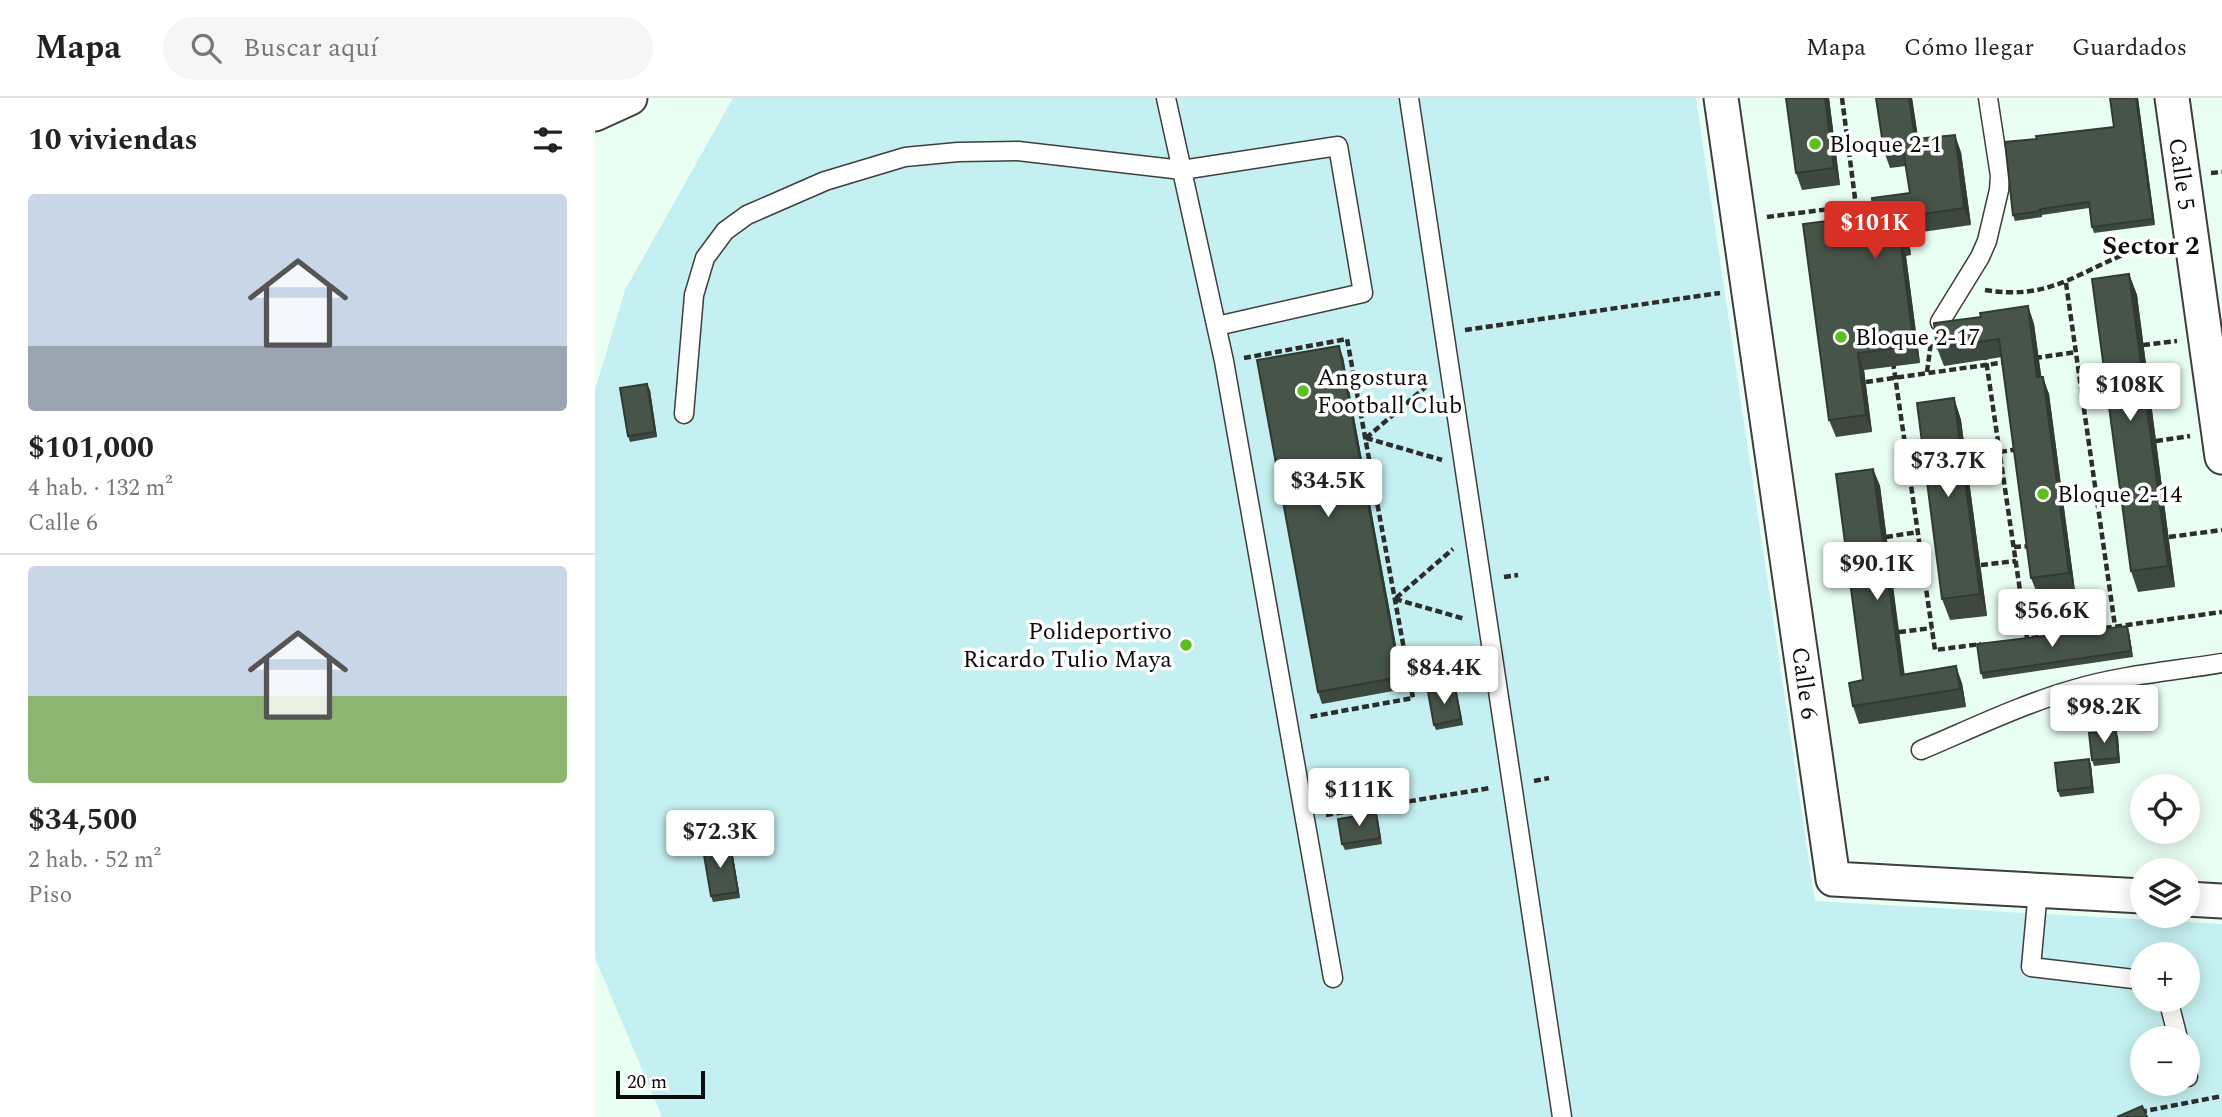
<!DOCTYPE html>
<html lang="es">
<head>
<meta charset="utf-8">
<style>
  :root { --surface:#fff; --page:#f6f6f6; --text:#222; --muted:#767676; --line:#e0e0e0; --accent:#d93025 }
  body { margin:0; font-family:Spectral,serif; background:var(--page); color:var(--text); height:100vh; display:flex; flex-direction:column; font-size:26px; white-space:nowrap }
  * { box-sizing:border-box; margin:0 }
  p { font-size:23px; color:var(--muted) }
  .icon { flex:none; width:38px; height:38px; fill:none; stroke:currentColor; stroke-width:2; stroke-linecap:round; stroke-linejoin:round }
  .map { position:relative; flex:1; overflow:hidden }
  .details { display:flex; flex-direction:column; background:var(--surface); width:595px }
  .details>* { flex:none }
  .controls { position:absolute; left:1535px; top:676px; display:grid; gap:14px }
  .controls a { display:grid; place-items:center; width:70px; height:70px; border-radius:50%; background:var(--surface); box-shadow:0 4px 18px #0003; font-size:35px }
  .scale { position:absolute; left:21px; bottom:18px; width:89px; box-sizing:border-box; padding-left:7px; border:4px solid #0b0b0b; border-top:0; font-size:19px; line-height:24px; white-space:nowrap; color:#0b0b0b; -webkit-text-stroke:5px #fff; paint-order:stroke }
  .price { position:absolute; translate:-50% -60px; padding:0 16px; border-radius:7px; background:#fff; color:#222; font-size:23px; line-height:46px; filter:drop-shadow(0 2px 4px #0008) }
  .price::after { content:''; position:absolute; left:50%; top:42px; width:21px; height:16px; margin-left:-10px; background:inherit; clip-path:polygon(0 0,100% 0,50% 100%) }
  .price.current { background:var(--accent); color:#fff }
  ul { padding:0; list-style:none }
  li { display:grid; align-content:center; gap:14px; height:371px; padding:0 28px }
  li+li { border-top:2px solid var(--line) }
  li span { display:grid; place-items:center; height:217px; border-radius:7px; color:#555 }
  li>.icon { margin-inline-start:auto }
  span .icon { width:126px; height:126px; fill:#fffc; stroke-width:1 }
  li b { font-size:30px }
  h2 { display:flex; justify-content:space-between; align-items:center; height:84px; padding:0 28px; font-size:30px }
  header { display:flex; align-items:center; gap:42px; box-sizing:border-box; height:98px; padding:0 35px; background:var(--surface); border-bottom:2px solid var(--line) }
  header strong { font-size:33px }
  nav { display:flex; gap:38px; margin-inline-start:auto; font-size:24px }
  .search { width:490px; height:63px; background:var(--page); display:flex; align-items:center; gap:18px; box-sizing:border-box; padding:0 24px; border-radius:38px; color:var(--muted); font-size:26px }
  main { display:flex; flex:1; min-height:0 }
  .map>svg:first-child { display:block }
</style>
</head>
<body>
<header>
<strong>Mapa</strong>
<div class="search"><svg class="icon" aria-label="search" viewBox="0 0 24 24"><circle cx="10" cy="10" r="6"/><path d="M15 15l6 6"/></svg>Buscar aquí</div>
<nav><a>Mapa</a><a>Cómo llegar</a><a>Guardados</a></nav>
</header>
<main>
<section class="details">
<h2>10 viviendas<svg class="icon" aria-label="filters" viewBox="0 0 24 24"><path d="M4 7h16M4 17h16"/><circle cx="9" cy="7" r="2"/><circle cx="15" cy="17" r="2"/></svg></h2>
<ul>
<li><span style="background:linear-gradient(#c9d6e8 70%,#9aa5b1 0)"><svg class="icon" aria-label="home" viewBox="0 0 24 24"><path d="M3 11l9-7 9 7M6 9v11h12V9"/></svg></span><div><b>$101,000</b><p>4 hab. · 132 m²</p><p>Calle 6</p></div></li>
<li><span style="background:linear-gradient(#c9d6e8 60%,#8fb573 0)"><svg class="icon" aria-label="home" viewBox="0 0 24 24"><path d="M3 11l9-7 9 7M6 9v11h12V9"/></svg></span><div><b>$34,500</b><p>2 hab. · 52 m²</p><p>Piso</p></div></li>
</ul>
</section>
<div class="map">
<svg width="1627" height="1019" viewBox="0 0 1627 1019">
  <rect width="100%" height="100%" fill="#eafff4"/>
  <path fill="#c5f0f1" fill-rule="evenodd" d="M 138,0 L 1101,0 L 1220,803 L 1627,826 L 1627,1019 L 67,1019 L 0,860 L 0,292 L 30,192 ZM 1547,856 L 1592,856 L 1592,901 L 1547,901 ZM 1547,940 L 1592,940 L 1592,985 L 1547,985 Z"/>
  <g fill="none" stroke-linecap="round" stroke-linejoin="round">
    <defs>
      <path id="lane" d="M 571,0 L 629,263 L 738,880
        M 814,0 L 967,1019
        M 1345,224 L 1385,159 L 1392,143 L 1404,92 L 1405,78 L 1393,0
        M 89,316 L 99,197 L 110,160 L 130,133 L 152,117 L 230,83 L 310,59 L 363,54 L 423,53 L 587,72 L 743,48 L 768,195 L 622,228
        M 1326,652 C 1376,631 1427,606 1480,591 C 1527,577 1578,573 1627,565
        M 1443,792 L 1436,869 L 1547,882
        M 1573,901 L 1583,940
        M 1592,978 L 1593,979"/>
      <path id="street" d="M 1126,0 L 1238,781 L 1547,798
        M 1577,0 L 1627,359
        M 0,16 L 35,0
        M 1592,801 L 1627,803"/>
    </defs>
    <use href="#lane" stroke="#3e3e3e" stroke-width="21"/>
    <use href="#street" stroke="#3e3e3e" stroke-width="37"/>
    <path stroke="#2d2d2d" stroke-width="4.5" stroke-dasharray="7 3.5" stroke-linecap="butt" d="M 1247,0 L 1261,108 L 1269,122
      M 1616,75 L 1627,74
      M 1172,119 L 1282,105
      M 1471,185 L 1520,528
      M 1390,192 C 1452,202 1477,178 1530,156 C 1542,151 1555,149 1567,146
      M 870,232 L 1125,195
      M 1548,247 L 1582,243
      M 1390,255 L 1432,540
      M 649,260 L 752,241 L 818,600 L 714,619
      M 1440,260 L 1481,254
      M 1298,264 L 1340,552 L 1386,546
      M 1332,274 L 1336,244
      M 1271,284 L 1411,264
      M 771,340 L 847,362
      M 771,340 L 834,286
      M 1561,343 L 1595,338
      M 1405,354 L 1423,351
      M 1373,372 L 1407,367
      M 1291,439 L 1323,434
      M 1574,439 L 1627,432
      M 1419,449 L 1436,448
      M 1386,467 L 1421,463
      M 909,479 L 923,477
      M 801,500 L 858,451
      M 800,501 L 870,521
      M 1304,534 L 1337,530
      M 1437,540 L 1627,514
      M 939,683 L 954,680
      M 731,717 L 895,690
      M 1545,1014 L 1627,998"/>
    <use href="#lane" stroke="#fff" stroke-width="18"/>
    <use href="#street" stroke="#fff" stroke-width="33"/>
  </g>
  <path fill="#3d483e" d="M 1191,0 L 1234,0 L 1245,87 L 1207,92 L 1201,75 Z
    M 1281,0 L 1317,0 L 1323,41 L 1366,54 L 1376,127 L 1313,136 L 1316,157 L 1311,158 L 1325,265 L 1269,272 L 1277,334 L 1241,339 L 1234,322 L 1279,117 L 1315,95 L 1311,68 L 1295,70 L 1289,53 Z
    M 1515,0 L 1543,0 L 1560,127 L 1499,135 L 1497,129 L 1494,110 L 1447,117 L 1447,119 L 1420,123 L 1418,117 L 1442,41 L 1519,29 Z
    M 1534,176 L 1542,197 L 1580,489 L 1543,494 L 1536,473 Z
    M 1433,208 L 1439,226 L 1446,279 L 1454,296 L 1480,493 L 1443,498 L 1436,480 L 1407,259 L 1349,268 L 1342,250 L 1386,219 Z
    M 748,259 L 809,591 L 727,606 L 723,594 Z
    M 55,292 L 62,339 L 35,344 L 33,338 Z
    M 1359,300 L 1366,322 L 1392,518 L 1355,522 L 1347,501 Z
    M 1278,371 L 1285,388 L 1309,576 L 1367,585 L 1371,609 L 1264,626 L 1258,608 L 1268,582 Z
    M 1534,534 L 1538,559 L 1388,581 L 1386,575 Z
    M 860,590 L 868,627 L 841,632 L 839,627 Z
    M 1523,639 L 1525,665 L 1499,668 L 1497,662 Z
    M 1496,667 L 1499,695 L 1465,699 L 1463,693 Z
    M 783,721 L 787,746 L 750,752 L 747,746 Z
    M 137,752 L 145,800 L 118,804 L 116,798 Z"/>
  <path fill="#323b32" d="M 1230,0 L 1234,0 L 1245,87 L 1239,70 Z
    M 1314,0 L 1317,0 L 1326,58 L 1320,41 Z
    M 1541,0 L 1543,0 L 1560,127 L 1558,121 Z
    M 1360,37 L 1366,54 L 1376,127 L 1369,110 Z
    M 1307,119 L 1313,136 L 1316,157 L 1310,140 Z
    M 1305,141 L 1311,158 L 1325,265 L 1319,248 Z
    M 1534,176 L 1542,197 L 1580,489 L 1573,468 Z
    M 1433,208 L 1439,226 L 1449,297 L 1442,279 Z
    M 744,248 L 748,259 L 809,591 L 805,579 Z
    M 1263,255 L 1269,272 L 1277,334 L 1271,317 Z
    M 1448,279 L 1454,296 L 1480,493 L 1474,475 Z
    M 52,286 L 55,292 L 62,339 L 60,334 Z
    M 1359,300 L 1366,322 L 1392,518 L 1385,496 Z
    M 1278,371 L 1285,388 L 1312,594 L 1306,577 Z
    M 1532,528 L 1534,534 L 1538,559 L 1536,553 Z
    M 1361,568 L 1367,585 L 1371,609 L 1365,591 Z
    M 860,590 L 862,595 L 868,627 L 866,621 Z
    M 1521,633 L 1523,639 L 1525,665 L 1523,660 Z
    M 1494,661 L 1496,667 L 1499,695 L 1497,689 Z
    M 135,747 L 137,752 L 145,800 L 143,794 Z"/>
  <path fill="#475448" stroke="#323b32" stroke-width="2" d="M 1191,0 L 1230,0 L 1239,70 L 1201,75 Z
    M 1281,0 L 1314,0 L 1320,41 L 1360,37 L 1369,110 L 1307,119 L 1310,140 L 1305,141 L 1319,248 L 1263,255 L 1271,317 L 1234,322 L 1208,126 L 1279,117 L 1277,100 L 1315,95 L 1308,51 L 1289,53 Z
    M 1515,0 L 1541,0 L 1558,121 L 1497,129 L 1494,104 L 1445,111 L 1445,113 L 1418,117 L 1410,44 L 1442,41 L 1441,38 L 1519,29 Z
    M 1534,176 L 1573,468 L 1536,473 L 1497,181 Z
    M 1433,208 L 1442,279 L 1448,279 L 1474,475 L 1436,480 L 1404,241 L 1342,250 L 1339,225 L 1386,219 L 1385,215 Z
    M 744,248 L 805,579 L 723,594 L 662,262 Z
    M 52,286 L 60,334 L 33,338 L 25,290 Z
    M 1359,300 L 1385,496 L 1347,501 L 1322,305 Z
    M 1278,371 L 1306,577 L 1361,568 L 1365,591 L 1258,608 L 1254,585 L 1268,582 L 1241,376 Z
    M 1532,528 L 1536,553 L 1386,575 L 1382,546 Z
    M 860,590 L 866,621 L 839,627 L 833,594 Z
    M 1521,633 L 1523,660 L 1497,662 L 1494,635 Z
    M 1494,661 L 1497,689 L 1463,693 L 1460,665 Z
    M 781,715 L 785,740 L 747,746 L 743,721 Z
    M 135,747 L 143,794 L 116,798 L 108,751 Z
    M 1547,1008 L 1552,1019 L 1522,1019 Z"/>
  <g fill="#5bbf20" stroke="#fff" stroke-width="2.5">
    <circle cx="1220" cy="46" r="7"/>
    <circle cx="1246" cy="239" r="7"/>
    <circle cx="708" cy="293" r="7"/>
    <circle cx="1448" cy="396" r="7"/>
    <circle cx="591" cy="547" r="7"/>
  </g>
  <g text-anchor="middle" stroke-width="7" stroke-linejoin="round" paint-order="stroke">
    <g font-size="24" fill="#0b0b0b" stroke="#fff" text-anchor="start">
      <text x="1234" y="54">Bloque 2-1</text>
      <text x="1260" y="247">Bloque 2-17</text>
      <text x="722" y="287">Angostura<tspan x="722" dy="28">Football Club</tspan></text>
      <text x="1462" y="404">Bloque 2-14</text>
      <text x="577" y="541" text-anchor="end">Polideportivo<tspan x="577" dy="28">Ricardo Tulio Maya</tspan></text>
    </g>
    <g font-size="24" fill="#0b0b0b" stroke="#fff">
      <text transform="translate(1587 76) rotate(82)" y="8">Calle 5</text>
      <text transform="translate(1210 585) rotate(82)" y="8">Calle 6</text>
    </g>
    <g font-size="26" font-weight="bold" fill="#0b0b0b" stroke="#fff">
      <text x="1556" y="156">Sector 2</text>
    </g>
  </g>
</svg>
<div class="controls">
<a><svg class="icon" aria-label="locate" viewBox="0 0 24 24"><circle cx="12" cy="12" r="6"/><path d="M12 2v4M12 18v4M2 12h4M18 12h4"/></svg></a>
<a><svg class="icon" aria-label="layers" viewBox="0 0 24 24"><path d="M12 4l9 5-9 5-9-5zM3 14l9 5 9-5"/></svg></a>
<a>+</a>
<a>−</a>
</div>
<div class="scale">20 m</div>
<b class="price current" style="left:1280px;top:163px">$101K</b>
<b class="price" style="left:1535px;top:325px">$108K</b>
<b class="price" style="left:1353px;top:401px">$73.7K</b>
<b class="price" style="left:733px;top:421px">$34.5K</b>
<b class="price" style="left:1282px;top:504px">$90.1K</b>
<b class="price" style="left:1457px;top:551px">$56.6K</b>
<b class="price" style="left:849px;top:608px">$84.4K</b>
<b class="price" style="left:1509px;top:647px">$98.2K</b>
<b class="price" style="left:764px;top:730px">$111K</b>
<b class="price" style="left:125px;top:772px">$72.3K</b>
</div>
</main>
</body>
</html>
